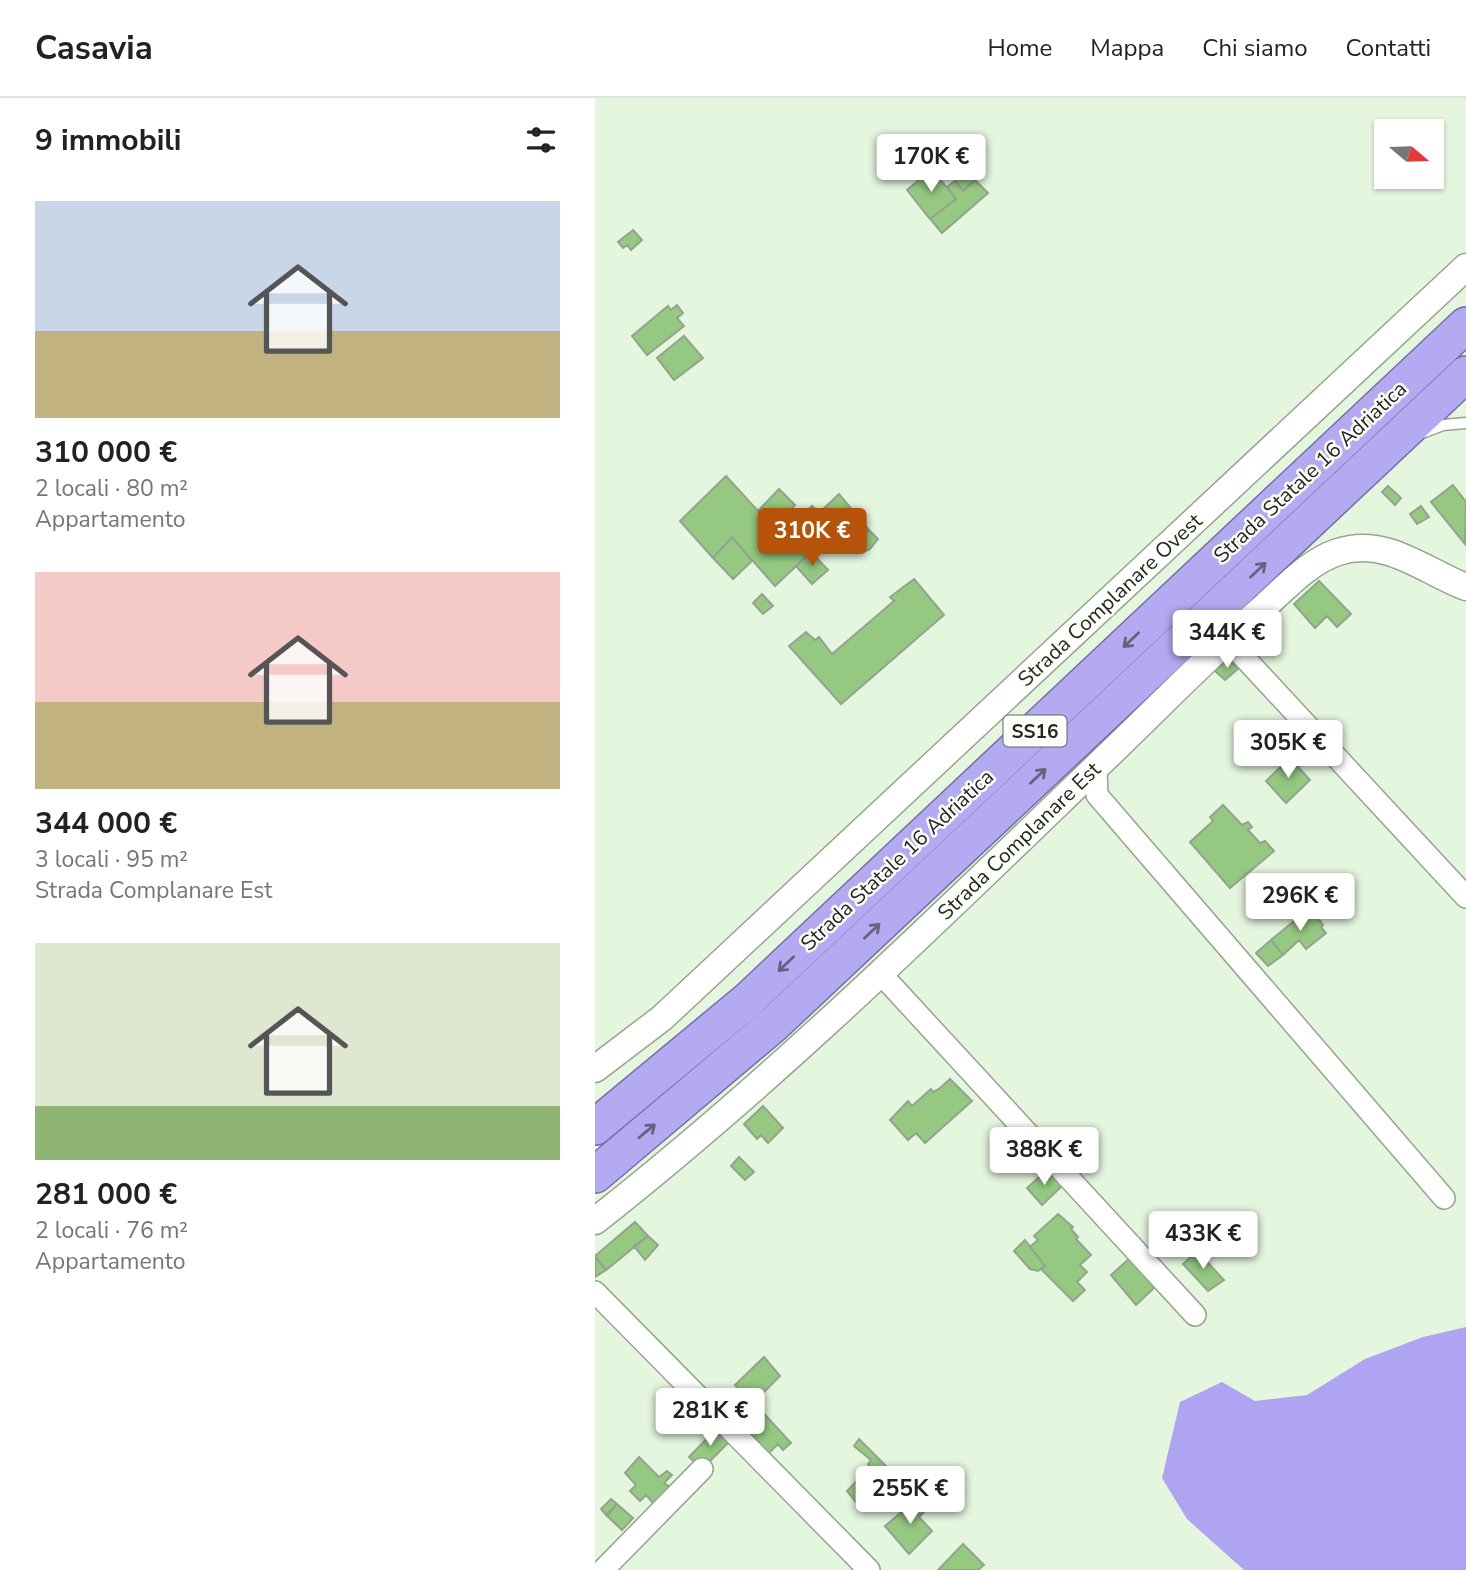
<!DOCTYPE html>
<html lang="it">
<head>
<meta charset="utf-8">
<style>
  :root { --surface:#fff; --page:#f6f6f6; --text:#222; --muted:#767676; --line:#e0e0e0; --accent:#b45309 }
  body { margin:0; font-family:"Nunito Sans",sans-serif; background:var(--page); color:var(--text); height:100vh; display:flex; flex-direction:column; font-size:26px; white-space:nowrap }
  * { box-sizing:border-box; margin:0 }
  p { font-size:23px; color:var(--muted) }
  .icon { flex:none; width:38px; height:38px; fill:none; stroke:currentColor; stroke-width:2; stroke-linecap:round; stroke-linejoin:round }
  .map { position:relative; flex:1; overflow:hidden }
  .details { display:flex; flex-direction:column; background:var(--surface); width:595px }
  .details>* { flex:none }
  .needle { width:46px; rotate:109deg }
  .tools { position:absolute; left:779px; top:21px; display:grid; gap:14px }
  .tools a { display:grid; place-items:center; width:70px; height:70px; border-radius:0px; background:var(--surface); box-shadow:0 2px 5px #0004; font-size:35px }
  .price { position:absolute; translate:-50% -60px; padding:0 16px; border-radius:7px; background:#fff; color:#222; font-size:23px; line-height:46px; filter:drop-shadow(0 2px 4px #0008) }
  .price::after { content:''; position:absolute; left:50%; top:42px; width:21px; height:16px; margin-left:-10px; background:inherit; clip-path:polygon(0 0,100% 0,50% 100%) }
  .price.active { background:var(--accent); color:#fff }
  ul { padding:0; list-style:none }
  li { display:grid; align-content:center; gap:14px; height:371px; padding:0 35px }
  li span { display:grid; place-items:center; height:217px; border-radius:0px; color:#555 }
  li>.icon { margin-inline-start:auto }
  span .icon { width:126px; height:126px; fill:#fffc; stroke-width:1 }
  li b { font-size:30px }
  h2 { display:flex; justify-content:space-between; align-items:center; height:84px; padding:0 35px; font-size:30px }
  header { display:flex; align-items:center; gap:42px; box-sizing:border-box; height:98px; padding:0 35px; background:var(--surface); border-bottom:2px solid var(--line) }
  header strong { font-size:33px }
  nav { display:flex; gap:38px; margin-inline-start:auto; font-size:24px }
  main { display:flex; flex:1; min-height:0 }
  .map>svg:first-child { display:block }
</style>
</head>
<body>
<header>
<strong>Casavia</strong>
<nav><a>Home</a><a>Mappa</a><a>Chi siamo</a><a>Contatti</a></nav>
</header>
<main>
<section class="details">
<h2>9 immobili<svg class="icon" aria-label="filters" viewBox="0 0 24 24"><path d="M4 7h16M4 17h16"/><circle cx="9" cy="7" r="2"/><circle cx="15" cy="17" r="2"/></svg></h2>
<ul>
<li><span style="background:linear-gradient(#c9d6e8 60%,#c2b280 0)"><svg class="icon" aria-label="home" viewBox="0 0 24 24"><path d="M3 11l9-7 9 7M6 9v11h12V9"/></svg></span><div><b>310 000 €</b><p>2 locali · 80 m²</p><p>Appartamento</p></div></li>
<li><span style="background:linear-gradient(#f6c9c9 60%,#c2b280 0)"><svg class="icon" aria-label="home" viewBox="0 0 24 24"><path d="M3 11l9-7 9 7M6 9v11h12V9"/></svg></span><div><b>344 000 €</b><p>3 locali · 95 m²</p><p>Strada Complanare Est</p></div></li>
<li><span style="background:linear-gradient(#dfe7d0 75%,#8fb573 0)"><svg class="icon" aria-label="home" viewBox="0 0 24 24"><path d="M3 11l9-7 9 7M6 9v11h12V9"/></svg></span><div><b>281 000 €</b><p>2 locali · 76 m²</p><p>Appartamento</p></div></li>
</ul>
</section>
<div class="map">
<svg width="871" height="1472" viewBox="0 0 871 1472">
  <rect width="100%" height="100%" fill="#e5f6df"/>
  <path fill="#aea4f2" d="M 871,1229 L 871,1472 L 649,1472 L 592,1421 L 567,1380 L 585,1304 L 627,1284 L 660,1303 L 712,1297 L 770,1261 L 828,1239 Z"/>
  <path fill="#95c982" stroke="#93a38e" stroke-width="2" d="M 351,41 L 361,53 L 358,56 L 380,82 L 368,93 L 360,83 L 365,79 L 349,62 L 351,60 L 342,50 Z
    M 337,71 L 361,101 L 335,121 L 312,92 Z
    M 380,82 L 393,95 L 347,135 L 335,121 L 361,101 L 352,89 L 360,83 L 368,93 Z
    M 38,132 L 47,142 L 36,152 L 32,147 L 28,150 L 23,144 Z
    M 82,207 L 88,215 L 82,220 L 89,228 L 52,257 L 37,238 L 73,208 L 76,212 Z
    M 89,238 L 108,260 L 79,282 L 62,260 Z
    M 131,378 L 163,413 L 184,391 L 200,407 L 192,415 L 201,423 L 217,408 L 224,415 L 244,396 L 274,432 L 253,450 L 241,434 L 232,444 L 230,441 L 219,451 L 222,453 L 219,457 L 216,454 L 180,488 L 137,439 L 118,460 L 85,423 Z
    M 858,387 L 871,404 L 870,446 L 836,404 Z
    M 793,388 L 806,400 L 800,407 L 787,394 Z
    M 826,408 L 834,419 L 822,426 L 815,416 Z
    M 274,432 L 283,441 L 275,451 L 267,455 L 253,450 Z
    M 137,439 L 157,463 L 138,481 L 118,460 Z
    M 216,454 L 233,472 L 217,486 L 201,468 Z
    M 319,481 L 349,517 L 246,606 L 194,548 L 211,534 L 220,542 L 224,539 L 237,556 L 299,503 L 295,499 Z
    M 724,483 L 756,516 L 742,529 L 732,518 L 720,530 L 699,506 Z
    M 167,496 L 178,508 L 168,516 L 158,505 Z
    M 633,561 L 643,571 L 630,582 L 620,573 Z
    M 695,660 L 715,682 L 691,705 L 671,683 Z
    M 628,707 L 647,727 L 653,724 L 657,729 L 653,732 L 665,745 L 670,743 L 679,753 L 635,790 L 595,744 L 618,723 L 615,719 Z
    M 715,810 L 728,827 L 726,829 L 731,835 L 711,851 L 704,842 L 688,857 L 676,842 Z
    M 676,842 L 688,857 L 673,868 L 661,855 Z
    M 355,981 L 377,1003 L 330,1045 L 321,1035 L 313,1042 L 295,1022 L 313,1003 L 317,1008 L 336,991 L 338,994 L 344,991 Z
    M 168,1008 L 188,1030 L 173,1045 L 166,1037 L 162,1041 L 149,1026 Z
    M 144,1059 L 159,1074 L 150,1082 L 136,1068 Z
    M 452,1072 L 467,1088 L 447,1107 L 432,1090 Z
    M 463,1116 L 478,1129 L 476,1131 L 483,1139 L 481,1141 L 496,1157 L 485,1167 L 492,1174 L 482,1184 L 490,1192 L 478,1203 L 446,1171 L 450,1168 L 435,1149 L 443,1142 L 439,1138 Z
    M 40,1124 L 53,1138 L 11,1172 L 0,1158 Z
    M 53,1138 L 63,1147 L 50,1162 L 39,1148 Z
    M 430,1142 L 450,1168 L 443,1173 L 435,1171 L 419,1153 Z
    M 602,1153 L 629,1182 L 613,1193 L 588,1166 Z
    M 0,1159 L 11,1172 L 0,1179 Z
    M 535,1160 L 561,1188 L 541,1207 L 516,1177 Z
    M 169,1259 L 185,1278 L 157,1306 L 140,1287 Z
    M 162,1308 L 196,1345 L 188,1352 L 183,1346 L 171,1358 L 142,1327 Z
    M 123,1329 L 136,1342 L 107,1371 L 94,1359 Z
    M 264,1341 L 293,1370 L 286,1377 L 292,1384 L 265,1409 L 252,1393 L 275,1369 L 273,1366 L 276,1362 L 259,1348 Z
    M 44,1359 L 64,1379 L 72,1373 L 77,1377 L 69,1385 L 81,1393 L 59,1406 L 51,1397 L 45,1403 L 35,1393 L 41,1387 L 30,1375 Z
    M 319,1397 L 332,1411 L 324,1419 L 337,1433 L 314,1456 L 290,1428 L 311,1410 L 316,1415 L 319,1413 L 312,1405 Z
    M 16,1401 L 22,1406 L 11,1417 L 6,1411 Z
    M 22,1406 L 38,1420 L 27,1432 L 12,1418 Z
    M 368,1446 L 389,1467 L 383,1472 L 343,1472 Z"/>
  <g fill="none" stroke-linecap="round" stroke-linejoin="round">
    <defs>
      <path id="service" d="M 827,335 L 848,327 L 871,325"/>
      <path id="minor" d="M 632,541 L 871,799
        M 501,669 L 502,697 L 849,1100
        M 285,875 L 600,1217
        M 0,1194 L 274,1472
        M 8,1472 L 107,1371"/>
      <path id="tertiary" d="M 0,971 L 67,920 L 871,169
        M 0,1123 C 177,984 338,826 500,670 C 557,616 611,559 670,508 C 692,488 715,463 743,454 C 791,438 829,473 871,489"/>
      <path id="trunk" d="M 0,1029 L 153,902 L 871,227
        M 0,1077 L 179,926 L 871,276"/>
    </defs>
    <use href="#service" stroke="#96a590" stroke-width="13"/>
    <use href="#minor" stroke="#96a590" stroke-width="24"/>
    <use href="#tertiary" stroke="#96a590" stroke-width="29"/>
    <use href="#trunk" stroke="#756ea6" stroke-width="38"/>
    <use href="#service" stroke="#fff" stroke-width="10"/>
    <use href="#minor" stroke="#fff" stroke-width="21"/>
    <use href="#tertiary" stroke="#fff" stroke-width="26"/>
    <use href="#trunk" stroke="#b4aaf2" stroke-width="35"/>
  </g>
  <defs><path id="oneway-shaft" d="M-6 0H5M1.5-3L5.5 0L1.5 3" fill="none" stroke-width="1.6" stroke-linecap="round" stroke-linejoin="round" transform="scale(1.75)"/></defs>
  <g stroke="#64627e">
    <use href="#oneway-shaft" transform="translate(663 472) rotate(-43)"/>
    <use href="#oneway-shaft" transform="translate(536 542) rotate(137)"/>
    <use href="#oneway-shaft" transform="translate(443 678) rotate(-43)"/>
    <use href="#oneway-shaft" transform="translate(277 833) rotate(-43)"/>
    <use href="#oneway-shaft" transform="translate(191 866) rotate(137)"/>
    <use href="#oneway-shaft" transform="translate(52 1033) rotate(-40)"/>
  </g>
  <g text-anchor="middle" stroke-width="5" stroke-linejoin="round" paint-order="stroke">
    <rect fill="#fbfef9" stroke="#636861" stroke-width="2" x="408.5" y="617.5" width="63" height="31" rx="5"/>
    <g font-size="19" font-weight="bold" fill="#222820">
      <text x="440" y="640">SS16</text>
    </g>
    <g font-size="21" fill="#222820" stroke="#fbfef9">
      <text transform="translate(715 374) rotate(-43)" y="7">Strada Statale 16 Adriatica</text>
      <text transform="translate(515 502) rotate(-43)" y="7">Strada Complanare Ovest</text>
      <text transform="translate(424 743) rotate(-44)" y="7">Strada Complanare Est</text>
      <text transform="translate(302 762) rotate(-43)" y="7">Strada Statale 16 Adriatica</text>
    </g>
  </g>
</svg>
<div class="tools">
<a><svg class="needle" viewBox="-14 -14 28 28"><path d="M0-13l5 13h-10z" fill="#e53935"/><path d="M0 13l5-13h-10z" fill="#767676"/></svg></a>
</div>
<b class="price" style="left:336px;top:96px">170K €</b>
<b class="price active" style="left:217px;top:470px">310K €</b>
<b class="price" style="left:632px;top:572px">344K €</b>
<b class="price" style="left:693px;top:682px">305K €</b>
<b class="price" style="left:705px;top:835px">296K €</b>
<b class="price" style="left:449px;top:1089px">388K €</b>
<b class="price" style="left:608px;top:1173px">433K €</b>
<b class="price" style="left:115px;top:1350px">281K €</b>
<b class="price" style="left:315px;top:1428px">255K €</b>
</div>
</main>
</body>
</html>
